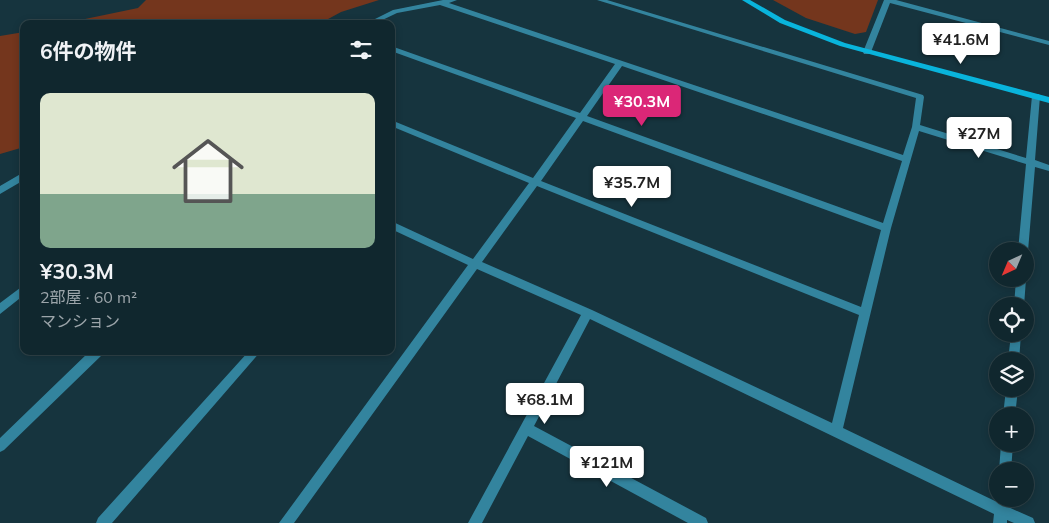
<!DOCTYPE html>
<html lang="ja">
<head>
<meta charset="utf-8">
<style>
  :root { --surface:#10272e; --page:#1e333a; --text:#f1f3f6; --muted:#9ca5aa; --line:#30444a; --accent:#db2777 }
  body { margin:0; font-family:Mulish,"Noto Sans JP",sans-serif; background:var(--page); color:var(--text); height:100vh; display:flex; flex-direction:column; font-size:19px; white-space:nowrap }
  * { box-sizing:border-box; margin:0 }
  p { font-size:16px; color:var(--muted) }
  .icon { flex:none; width:28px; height:28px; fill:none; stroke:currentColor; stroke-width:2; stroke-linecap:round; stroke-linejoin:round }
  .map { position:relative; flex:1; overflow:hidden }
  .drawer { position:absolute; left:20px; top:20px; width:375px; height:335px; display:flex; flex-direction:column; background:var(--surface); border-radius:10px; box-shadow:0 2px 8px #0003,0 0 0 1px var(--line) }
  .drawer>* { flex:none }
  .needle { width:32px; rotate:224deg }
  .buttons { position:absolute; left:989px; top:242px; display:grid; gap:10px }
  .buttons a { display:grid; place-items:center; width:45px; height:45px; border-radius:50%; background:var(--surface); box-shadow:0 2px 8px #0003,0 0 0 1px var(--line); font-size:25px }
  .price { position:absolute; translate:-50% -42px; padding:0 11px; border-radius:5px; background:#fff; color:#222; font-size:16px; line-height:32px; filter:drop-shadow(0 1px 2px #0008) }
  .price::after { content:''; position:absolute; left:50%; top:30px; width:15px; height:11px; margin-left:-8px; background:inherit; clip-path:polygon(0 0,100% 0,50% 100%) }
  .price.current { background:var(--accent); color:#fff }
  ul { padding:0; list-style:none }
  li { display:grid; align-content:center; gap:10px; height:265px; padding:0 20px }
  li span { display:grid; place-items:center; height:155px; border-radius:10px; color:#555 }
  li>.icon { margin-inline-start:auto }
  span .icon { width:90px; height:90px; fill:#fffc; stroke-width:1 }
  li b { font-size:21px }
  h2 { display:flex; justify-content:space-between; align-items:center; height:60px; padding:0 20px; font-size:21px }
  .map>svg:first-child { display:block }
</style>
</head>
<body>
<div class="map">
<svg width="1049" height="523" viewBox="0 0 1049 523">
  <rect width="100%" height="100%" fill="#16343e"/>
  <path fill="#74361d" d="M 146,0 L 379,0 L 341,12 L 319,24 L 61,24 L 138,8 Z
    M 773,0 L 878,0 L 866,32 L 855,34 L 806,18 Z
    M 24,32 L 24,147 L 0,154 L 0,36 Z"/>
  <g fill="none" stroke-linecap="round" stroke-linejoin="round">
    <path fill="#33849e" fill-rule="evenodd" d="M 443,0 L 457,0 L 449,3 L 903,155 L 912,127 L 916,98 L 597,0 L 607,0 L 923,95 L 924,97 L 920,125 L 1026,158 L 1032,96 L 1033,94 L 1039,94 L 1040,96 L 1035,160 L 1049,165 L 1049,171 L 1035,167 L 1028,251 L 1025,254 L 1025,251 L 1018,251 L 1026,164 L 919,131 L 891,228 L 843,428 L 995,501 L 998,494 L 998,499 L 1008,499 L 1008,507 L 1033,518 L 1035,523 L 1014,523 L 1007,520 L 1007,523 L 993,523 L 994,514 L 590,319 L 534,426 L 706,518 L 708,523 L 688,523 L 528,436 L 482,523 L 468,523 L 581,315 L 477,269 L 294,523 L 279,523 L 468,265 L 391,229 L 391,221 L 473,259 L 529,183 L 391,126 L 391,120 L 533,178 L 576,118 L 391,51 L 391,46 L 580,113 L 615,64 L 440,5 L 397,13 L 374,24 L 365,24 L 393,10 ZM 622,66 L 902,161 L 883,223 L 587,116 ZM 583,121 L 881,230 L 861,307 L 541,181 ZM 537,186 L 859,315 L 832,423 L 592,310 L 482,262 Z
      M 884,0 L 896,0 L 1049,41 L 1049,45 L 890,3 L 871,52 L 870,54 L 864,54 L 863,52 Z
      M 24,172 L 24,180 L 0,194 L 0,186 Z
      M 1025,277 L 1026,279 L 1024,306 L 1014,306 L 1016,279 L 1025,279 Z
      M 24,285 L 24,295 L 0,314 L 0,303 Z
      M 1011,334 L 1021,334 L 1019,361 L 1008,361 Z
      M 90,351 L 103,351 L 102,355 L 4,450 L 0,452 L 0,438 Z
      M 249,351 L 261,351 L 112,523 L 96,523 L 98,518 Z
      M 1006,389 L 1018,389 L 1015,416 L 1003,416 Z
      M 1001,444 L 1013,444 L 1011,471 L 999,471 Z"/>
    <path fill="#09b4dc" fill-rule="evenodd" d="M 742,0 L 750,0 L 785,20 L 845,43 L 1049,97 L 1049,103 L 840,46 L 780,23 Z"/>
  </g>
</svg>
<div class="buttons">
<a><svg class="needle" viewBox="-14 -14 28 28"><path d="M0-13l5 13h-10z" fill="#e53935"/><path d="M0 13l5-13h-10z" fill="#9ca5aa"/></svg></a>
<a><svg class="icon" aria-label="locate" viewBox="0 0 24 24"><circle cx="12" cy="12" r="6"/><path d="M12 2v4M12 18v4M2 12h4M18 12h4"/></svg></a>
<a><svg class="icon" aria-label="layers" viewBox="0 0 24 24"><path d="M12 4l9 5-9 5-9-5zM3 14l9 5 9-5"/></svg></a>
<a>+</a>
<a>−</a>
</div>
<b class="price" style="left:961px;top:65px">¥41.6M</b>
<b class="price current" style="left:642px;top:127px">¥30.3M</b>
<b class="price" style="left:979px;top:159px">¥27M</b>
<b class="price" style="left:632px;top:208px">¥35.7M</b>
<b class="price" style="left:545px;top:425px">¥68.1M</b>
<b class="price" style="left:607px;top:488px">¥121M</b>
<section class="drawer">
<h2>6件の物件<svg class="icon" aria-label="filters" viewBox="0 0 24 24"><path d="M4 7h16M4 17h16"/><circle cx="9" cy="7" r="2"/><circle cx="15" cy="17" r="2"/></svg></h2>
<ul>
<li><span style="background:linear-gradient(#dfe7d0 65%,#7fa58c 0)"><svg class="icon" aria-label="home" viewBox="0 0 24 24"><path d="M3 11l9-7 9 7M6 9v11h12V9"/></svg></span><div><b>¥30.3M</b><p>2部屋 · 60 m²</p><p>マンション</p></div></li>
</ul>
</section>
</div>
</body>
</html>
